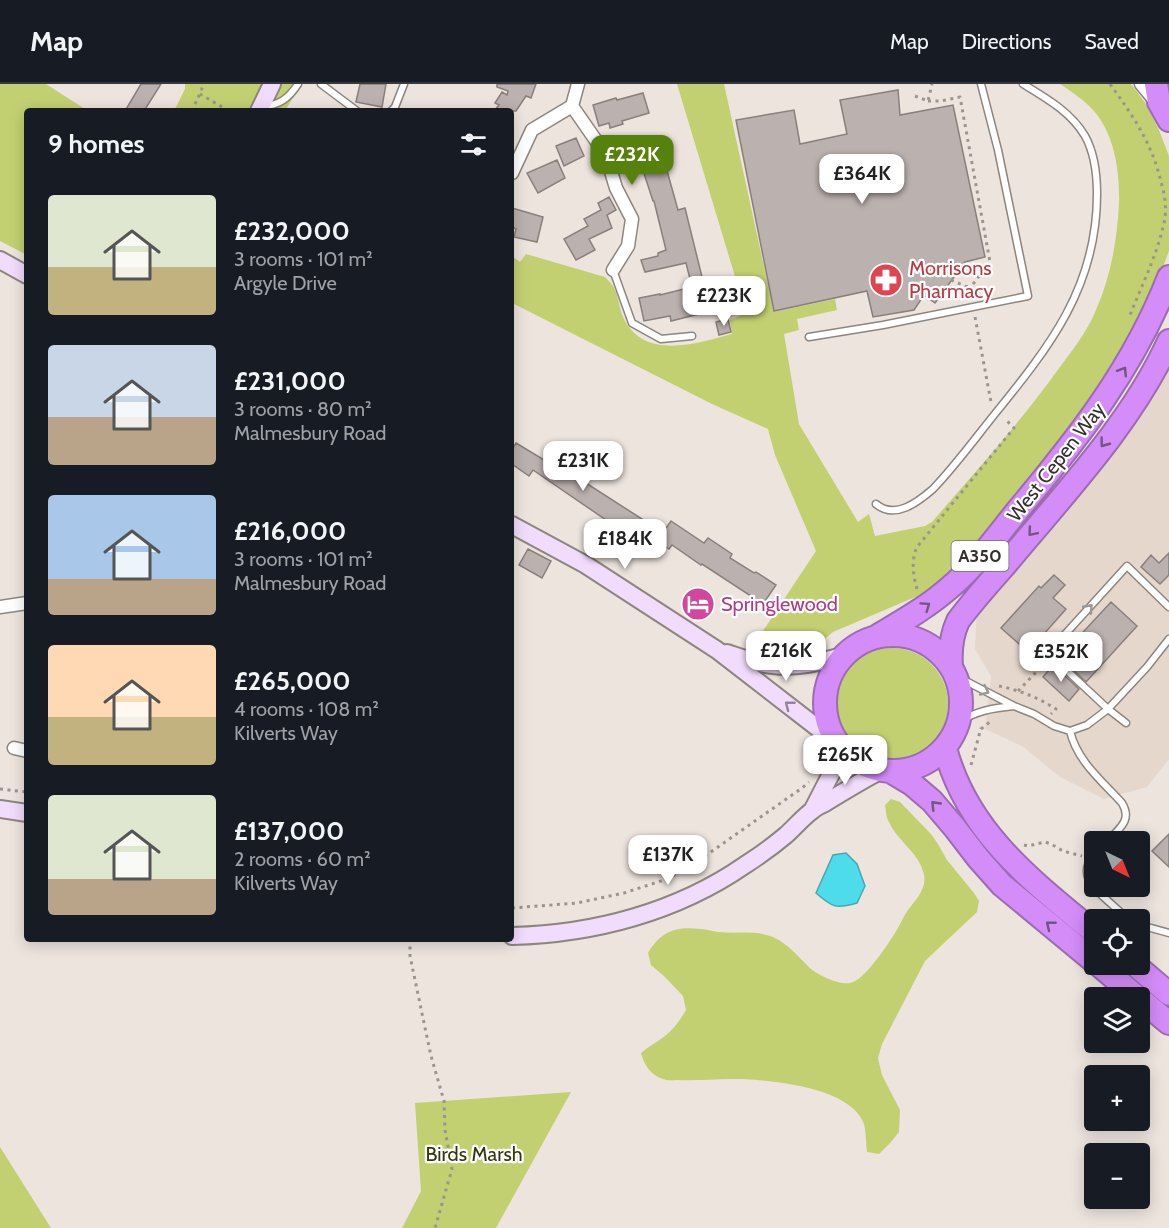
<!DOCTYPE html>
<html lang="en">
<head>
<meta charset="utf-8">
<style>
  :root { --surface:#171b24; --page:#20242c; --text:#f1f3f6; --muted:#9ea1a6; --line:#363941; --accent:#55810c }
  body { margin:0; font-family:Cabin,sans-serif; background:var(--page); color:var(--text); height:100vh; display:flex; flex-direction:column; font-size:22px; white-space:nowrap }
  * { box-sizing:border-box; margin:0 }
  p { font-size:20px; color:var(--muted) }
  .icon { flex:none; width:33px; height:33px; fill:none; stroke:currentColor; stroke-width:2; stroke-linecap:round; stroke-linejoin:round }
  .map { position:relative; flex:1; overflow:hidden }
  .drawer { position:absolute; left:24px; top:24px; width:490px; height:834px; display:flex; flex-direction:column; background:var(--surface); border-radius:6px; box-shadow:0 3px 15px #0003 }
  .drawer>* { flex:none }
  .needle { width:39px; rotate:137deg }
  .controls { position:absolute; left:1084px; top:747px; display:grid; gap:12px }
  .controls a { display:grid; place-items:center; width:66px; height:66px; border-radius:6px; background:var(--surface); box-shadow:0 3px 15px #0003; font-size:30px }
  .price { position:absolute; translate:-50% -51px; padding:0 14px; border-radius:12px; background:#fff; color:#222; font-size:20px; line-height:39px; filter:drop-shadow(0 2px 3px #0008) }
  .price::after { content:''; position:absolute; left:50%; top:36px; width:18px; height:14px; margin-left:-9px; background:inherit; clip-path:polygon(0 0,100% 0,50% 100%) }
  .price.active { background:var(--accent); color:#fff }
  ul { padding:0; list-style:none }
  li { display:flex; align-items:center; gap:18px; height:150px; padding:0 24px }
  li span { display:grid; place-items:center; flex:none; width:168px; height:120px; border-radius:6px; color:#555 }
  li>.icon { margin-inline-start:auto }
  span .icon { width:72px; height:72px; fill:#fffc; stroke-width:1 }
  li b { font-size:26px }
  h2 { display:flex; justify-content:space-between; align-items:center; height:72px; padding:0 24px; font-size:26px }
  header { display:flex; align-items:center; gap:36px; box-sizing:border-box; height:84px; padding:0 30px; background:var(--surface); border-bottom:2px solid var(--line) }
  header strong { font-size:28px }
  nav { display:flex; gap:33px; margin-inline-start:auto; font-size:21px }
  .map>svg:first-child { display:block }
</style>
</head>
<body>
<header>
<strong>Map</strong>
<nav><a>Map</a><a>Directions</a><a>Saved</a></nav>
</header>
<div class="map">
<svg width="1169" height="1144" viewBox="0 0 1169 1144">
  <rect width="100%" height="100%" fill="#ede4de"/>
  <path fill="#e6d7cc" d="M 1169,274 L 1169,675 L 1147,703 L 1104,715 L 1060,693 L 1022,662 L 985,645 L 991,592 L 975,565 L 977,521 Z"/>
  <path fill="#c3d072" d="M 0,0 L 46,0 L 88,27 L 27,27 L 27,171 L 0,157 Z
    M 185,0 L 263,0 L 258,14 L 250,27 L 174,27 L 185,5 Z
    M 281,0 L 301,0 L 285,27 L 268,27 L 275,14 Z
    M 677,0 L 724,0 L 774,228 L 835,215 L 837,226 L 797,235 L 799,246 L 784,250 L 799,340 L 858,438 L 869,430 L 875,452 L 925,442 L 932,438 C 974,389 1019,340 1057,287 C 1071,268 1087,248 1096,226 C 1111,192 1117,156 1119,120 C 1120,85 1114,43 1086,19 C 1078,12 1069,6 1060,0 L 1131,0 L 1146,20 L 1159,46 L 1169,72 L 1169,167 L 1156,202 L 1138,240 L 1095,310 L 1031,392 L 962,477 L 941,497 L 920,511 L 833,548 C 810,570 782,567 753,562 L 816,467 L 775,371 L 768,345 L 712,320 L 512,219 L 512,172 L 520,178 L 526,170 L 605,193 C 608,196 612,200 614,204 C 619,213 619,225 624,235 C 645,277 698,259 732,250 L 730,236 L 746,229 Z
    M836 620a56 56 0 1 1 112 0a56 56 0 1 1-112 0Z
    M 891,715 L 900,718 L 931,750 L 938,760 L 947,776 L 974,809 L 979,817 L 977,828 L 925,877 L 882,960 L 878,974 L 882,991 L 900,1026 L 899,1048 L 891,1058 L 879,1070 L 867,1068 C 866,1059 866,1048 864,1040 C 851,1002 766,995 732,995 C 713,995 695,997 677,996 C 673,996 667,997 663,995 C 650,991 644,980 641,969 C 649,962 657,958 665,952 C 674,945 680,936 686,926 L 683,912 L 664,892 L 651,881 L 648,869 C 661,847 676,842 701,845 C 707,845 713,848 719,848 C 738,850 755,846 773,853 C 789,860 799,874 811,885 C 820,892 842,903 853,898 C 867,893 892,855 899,842 C 902,837 904,831 908,826 C 915,816 927,805 924,791 C 920,769 897,757 889,738 C 886,734 886,726 885,721 Z
    M 571,1008 L 496,1144 L 402,1144 L 421,1107 L 415,1019 Z
    M 0,1063 L 51,1144 L 0,1144 Z"/>
  <path fill="#4dddea" stroke="#45a9b2" stroke-width="1.5" d="M 846,769 L 857,780 L 865,802 L 857,819 C 836,825 833,824 816,809 L 833,771 Z"/>
  <path fill="#bbb1ae" stroke="#897f7c" stroke-width="1.5" d="M 141,0 L 161,0 L 144,27 L 125,27 Z
    M 360,0 L 386,0 L 382,23 L 356,18 Z
    M 497,0 L 536,0 L 531,14 L 526,12 L 516,27 L 494,27 L 499,21 L 495,19 L 502,8 L 507,11 L 508,7 L 497,3 Z
    M 898,6 L 900,31 L 953,21 L 985,173 L 965,178 L 935,219 L 924,211 L 914,226 L 873,233 L 867,207 L 774,227 L 736,36 L 794,26 L 800,60 L 847,50 L 840,16 Z
    M 643,9 L 649,29 L 622,37 L 623,40 L 610,44 L 609,39 L 599,42 L 593,21 L 616,14 L 617,16 Z
    M 576,54 L 584,72 L 564,82 L 556,62 Z
    M 659,58 L 678,126 L 685,124 L 703,197 L 712,194 L 719,225 L 671,237 L 670,232 L 644,237 L 639,214 L 660,210 L 660,211 L 692,203 L 686,179 L 645,188 L 641,176 L 658,172 L 658,169 L 666,166 L 654,117 L 653,117 L 636,65 Z
    M 557,76 L 565,94 L 538,109 L 527,89 Z
    M 609,113 L 616,126 L 607,131 L 612,144 L 589,155 L 595,166 L 576,176 L 564,155 L 588,142 L 584,135 L 601,126 L 598,119 Z
    M 512,124 L 543,133 L 537,158 L 514,153 L 516,145 L 512,143 Z
    M 728,235 L 731,248 L 719,251 L 716,238 Z
    M 516,359 L 549,379 L 556,367 L 568,374 L 563,381 L 577,390 L 575,392 L 656,444 L 644,462 L 533,386 L 529,392 L 512,380 L 512,366 Z
    M 671,437 L 704,459 L 708,454 L 732,470 L 730,474 L 754,489 L 756,488 L 776,501 L 763,520 L 702,480 L 701,481 L 672,461 L 669,465 L 657,457 Z
    M 528,465 L 551,477 L 542,494 L 519,481 Z
    M 1169,469 L 1169,491 L 1160,500 L 1141,483 L 1151,471 L 1159,479 Z
    M 1054,491 L 1065,501 L 1053,514 L 1066,525 L 1028,568 L 1001,544 L 1039,502 L 1041,504 Z
    M 1111,518 L 1137,542 L 1086,598 L 1060,573 Z
    M 1053,581 L 1079,605 L 1069,617 L 1043,593 Z
    M 1169,750 L 1169,783 L 1152,767 Z"/>
  <g fill="none" stroke-linecap="round" stroke-linejoin="round">
    <defs>
      <path id="lane" d="M 321,0 L 357,27
        M 262,22 C 279,22 289,14 298,0
        M 391,27 L 395,23 L 404,0
        M 613,186 L 632,239 L 661,255 L 692,252
        M 809,253 L 883,241 L 1028,212 L 998,66 L 981,0
        M 876,420 C 895,436 918,418 933,405 C 955,382 974,356 994,331 C 1050,262 1097,203 1097,110 C 1097,90 1095,70 1085,52 C 1071,28 1046,14 1023,0
        M 956,592 L 1014,622 L 1034,630 L 1054,642 L 1070,647 L 1087,641 L 1108,625 L 1147,583 L 1169,555
        M 958,638 C 977,627 992,624 1014,622
        M 1126,639 L 1108,625 L 1048,569 L 1127,482 L 1169,523
        M 1070,647 C 1077,677 1102,697 1122,719 C 1133,737 1118,745 1107,758
        M 1095,770 C 1077,789 1092,803 1108,817 C 1115,823 1122,830 1130,836
        M 1140,841 L 1169,849"/>
      <path id="street" d="M 1141,0 L 1156,18
        M 572,22 L 606,71 L 616,104 L 632,135 L 628,162 L 613,186
        M 512,89 L 532,46 L 572,22 L 578,0
        M 0,523 L 27,519
        M 14,664 L 27,667"/>
      <path id="secondary" d="M 259,27 L 272,0
        M 0,176 L 27,191
        M 512,441 L 586,481 L 717,566 L 819,645 L 836,656
        M 727,569 C 742,574 757,580 773,581 C 797,584 820,578 843,572
        M 0,725 L 27,729
        M 813,725 L 831,690 L 841,662
        M 512,852 C 594,850 677,828 745,781 C 759,772 773,762 786,751 C 795,743 803,733 813,726 C 816,723 821,721 825,719 C 843,708 861,697 880,687"/>
      <path id="highway" d="M 1156,0 L 1159,18 L 1169,36
        M825 619a68 68 0 1 1 136 0a68 68 0 1 1-136 0Z
        M 876,553 C 901,538 926,524 948,505 C 975,483 996,453 1018,426 C 1079,353 1134,283 1169,193
        M 951,582 C 950,567 951,552 958,537 C 972,518 989,499 1005,481 C 1062,412 1132,339 1169,257
        M 945,664 C 967,748 1031,796 1095,849
        M 892,688 L 912,700 L 932,717 L 955,744 L 978,774 L 1002,801 L 1095,878
        M 1098,880 L 1138,914
        M 1134,880 L 1169,910
        M 1140,915 L 1169,939"/>
    </defs>
    <use href="#lane" stroke="#8d857f" stroke-width="9"/>
    <use href="#street" stroke="#8d857f" stroke-width="15"/>
    <use href="#secondary" stroke="#8d857f" stroke-width="20"/>
    <use href="#highway" stroke="#9c6cb1" stroke-width="26"/>
    <path stroke="#9b9490" stroke-width="3" stroke-dasharray="3 4.5" stroke-linecap="butt" d="M 1110,0 C 1133,32 1152,59 1161,98 C 1165,111 1167,126 1164,139 C 1157,171 1142,201 1130,231
      M 200,10 L 229,27
      M 915,12 L 928,17 L 932,0
      M 928,17 L 941,17 L 960,13 L 990,178 L 970,204 L 971,212
      M 192,27 L 204,0
      M 951,196 L 970,204
      M 975,233 L 991,318
      M 917,505 C 913,491 911,476 917,463 L 1014,344 L 1005,335
      M 999,602 C 1019,606 1039,614 1056,625 L 1051,630
      M 1018,607 L 1044,580
      M 981,645 L 991,637
      M 971,681 L 981,644
      M 0,705 L 27,708
      M 1024,761 L 1028,762 L 1045,758 L 1051,760 L 1063,767 L 1082,772
      M 512,824 L 577,819 L 624,809 L 664,796 L 688,784 L 802,704 L 809,698
      M 410,855 L 410,872 L 424,939 L 431,972 L 444,1017 L 445,1046 L 452,1085 L 435,1144"/>
    <use href="#lane" stroke="#fff" stroke-width="6"/>
    <use href="#street" stroke="#fff" stroke-width="12"/>
    <use href="#secondary" stroke="#f2dcfd" stroke-width="16"/>
    <use href="#highway" stroke="#d48cf8" stroke-width="22"/>
  </g>
  <defs><path id="oneway-chevron" d="M-2-3.5L2.5 0L-2 3.5" fill="none" stroke-width="1.6" stroke-linecap="round" stroke-linejoin="round" transform="scale(1.5)"/></defs>
  <g stroke="#73557f">
    <use href="#oneway-chevron" transform="translate(1123 287) rotate(-58)"/>
    <use href="#oneway-chevron" transform="translate(1104 359) rotate(127)"/>
    <use href="#oneway-chevron" transform="translate(1032 448) rotate(130)"/>
    <use href="#oneway-chevron" transform="translate(926 522) rotate(-35)"/>
    <use href="#oneway-chevron" transform="translate(935 721) rotate(-134)"/>
    <use href="#oneway-chevron" transform="translate(1050 841) rotate(-141)"/>
  </g>
  <g stroke="#999896">
    <use href="#oneway-chevron" transform="translate(1089 524) rotate(-48)"/>
    <use href="#oneway-chevron" transform="translate(985 607) rotate(25)"/>
  </g>
  <use stroke="#928696" href="#oneway-chevron" transform="translate(789 621) rotate(-142)"/>
  <defs>
    <symbol id="pharmacy-disc" viewBox="-11 -11 22 22"><circle r="9.5" fill="#e0444e" stroke="#fff"/><path d="M-2-6h4v4h4v4h-4v4h-4v-4h-4v-4h4Z" fill="#fff"/></symbol>
    <symbol id="hotel-disc" viewBox="-11 -11 22 22"><circle r="9.5" fill="#d1479c" stroke="#fff"/><path d="M-6-4.5h1.5V1H6V5H4.5V3h-9V5H-6ZM-4 0a1.8 1.8 0 1 1 3.6 0ZM.5 0V-2.5h3Q6-2.5 6 0Z" fill="#fff"/></symbol>
  </defs>
  <g fill-rule="evenodd">
    <use href="#pharmacy-disc" x="867" y="177" width="38" height="38"/>
    <use href="#hotel-disc" x="679" y="501" width="38" height="38"/>
  </g>
  <g text-anchor="middle" stroke-width="4.5" stroke-linejoin="round" paint-order="stroke">
    <rect fill="#fff" stroke="#706e6d" stroke-width="1.5" x="951.5" y="457" width="57" height="30" rx="4.5"/>
    <g font-size="18" font-weight="bold" fill="#33302e">
      <text x="980" y="478">A350</text>
    </g>
    <g font-size="20" fill="#be3a42" stroke="#fff" text-anchor="start">
      <text x="909" y="191">Morrisons<tspan x="909" dy="23">Pharmacy</tspan></text>
    </g>
    <g font-size="20" fill="#33302e" stroke="#fff">
      <text transform="translate(1056 378) rotate(-52)" y="7">West Cepen Way</text>
    </g>
    <g font-size="20" fill="#b23c85" stroke="#fff" text-anchor="start">
      <text x="721" y="527">Springlewood</text>
    </g>
    <g font-size="20" fill="#32370e" stroke="#fff">
      <text x="474" y="1077">Birds Marsh</text>
    </g>
  </g>
</svg>
<div class="controls">
<a><svg class="needle" viewBox="-14 -14 28 28"><path d="M0-13l5 13h-10z" fill="#e53935"/><path d="M0 13l5-13h-10z" fill="#9ea1a6"/></svg></a>
<a><svg class="icon" aria-label="locate" viewBox="0 0 24 24"><circle cx="12" cy="12" r="6"/><path d="M12 2v4M12 18v4M2 12h4M18 12h4"/></svg></a>
<a><svg class="icon" aria-label="layers" viewBox="0 0 24 24"><path d="M12 4l9 5-9 5-9-5zM3 14l9 5 9-5"/></svg></a>
<a>+</a>
<a>−</a>
</div>
<b class="price active" style="left:632px;top:102px">£232K</b>
<b class="price" style="left:862px;top:121px">£364K</b>
<b class="price" style="left:724px;top:243px">£223K</b>
<b class="price" style="left:583px;top:408px">£231K</b>
<b class="price" style="left:625px;top:486px">£184K</b>
<b class="price" style="left:786px;top:598px">£216K</b>
<b class="price" style="left:1061px;top:599px">£352K</b>
<b class="price" style="left:845px;top:702px">£265K</b>
<b class="price" style="left:668px;top:802px">£137K</b>
<section class="drawer">
<h2>9 homes<svg class="icon" aria-label="filters" viewBox="0 0 24 24"><path d="M4 7h16M4 17h16"/><circle cx="9" cy="7" r="2"/><circle cx="15" cy="17" r="2"/></svg></h2>
<ul>
<li><span style="background:linear-gradient(#dfe7d0 60%,#c2b280 0)"><svg class="icon" aria-label="home" viewBox="0 0 24 24"><path d="M3 11l9-7 9 7M6 9v11h12V9"/></svg></span><div><b>£232,000</b><p>3 rooms · 101 m²</p><p>Argyle Drive</p></div></li>
<li><span style="background:linear-gradient(#c9d6e8 60%,#b9a48a 0)"><svg class="icon" aria-label="home" viewBox="0 0 24 24"><path d="M3 11l9-7 9 7M6 9v11h12V9"/></svg></span><div><b>£231,000</b><p>3 rooms · 80 m²</p><p>Malmesbury Road</p></div></li>
<li><span style="background:linear-gradient(#a9c7e8 70%,#b9a48a 0)"><svg class="icon" aria-label="home" viewBox="0 0 24 24"><path d="M3 11l9-7 9 7M6 9v11h12V9"/></svg></span><div><b>£216,000</b><p>3 rooms · 101 m²</p><p>Malmesbury Road</p></div></li>
<li><span style="background:linear-gradient(#ffd9b3 60%,#c2b280 0)"><svg class="icon" aria-label="home" viewBox="0 0 24 24"><path d="M3 11l9-7 9 7M6 9v11h12V9"/></svg></span><div><b>£265,000</b><p>4 rooms · 108 m²</p><p>Kilverts Way</p></div></li>
<li><span style="background:linear-gradient(#dfe7d0 70%,#b9a48a 0)"><svg class="icon" aria-label="home" viewBox="0 0 24 24"><path d="M3 11l9-7 9 7M6 9v11h12V9"/></svg></span><div><b>£137,000</b><p>2 rooms · 60 m²</p><p>Kilverts Way</p></div></li>
</ul>
</section>
</div>
</body>
</html>
